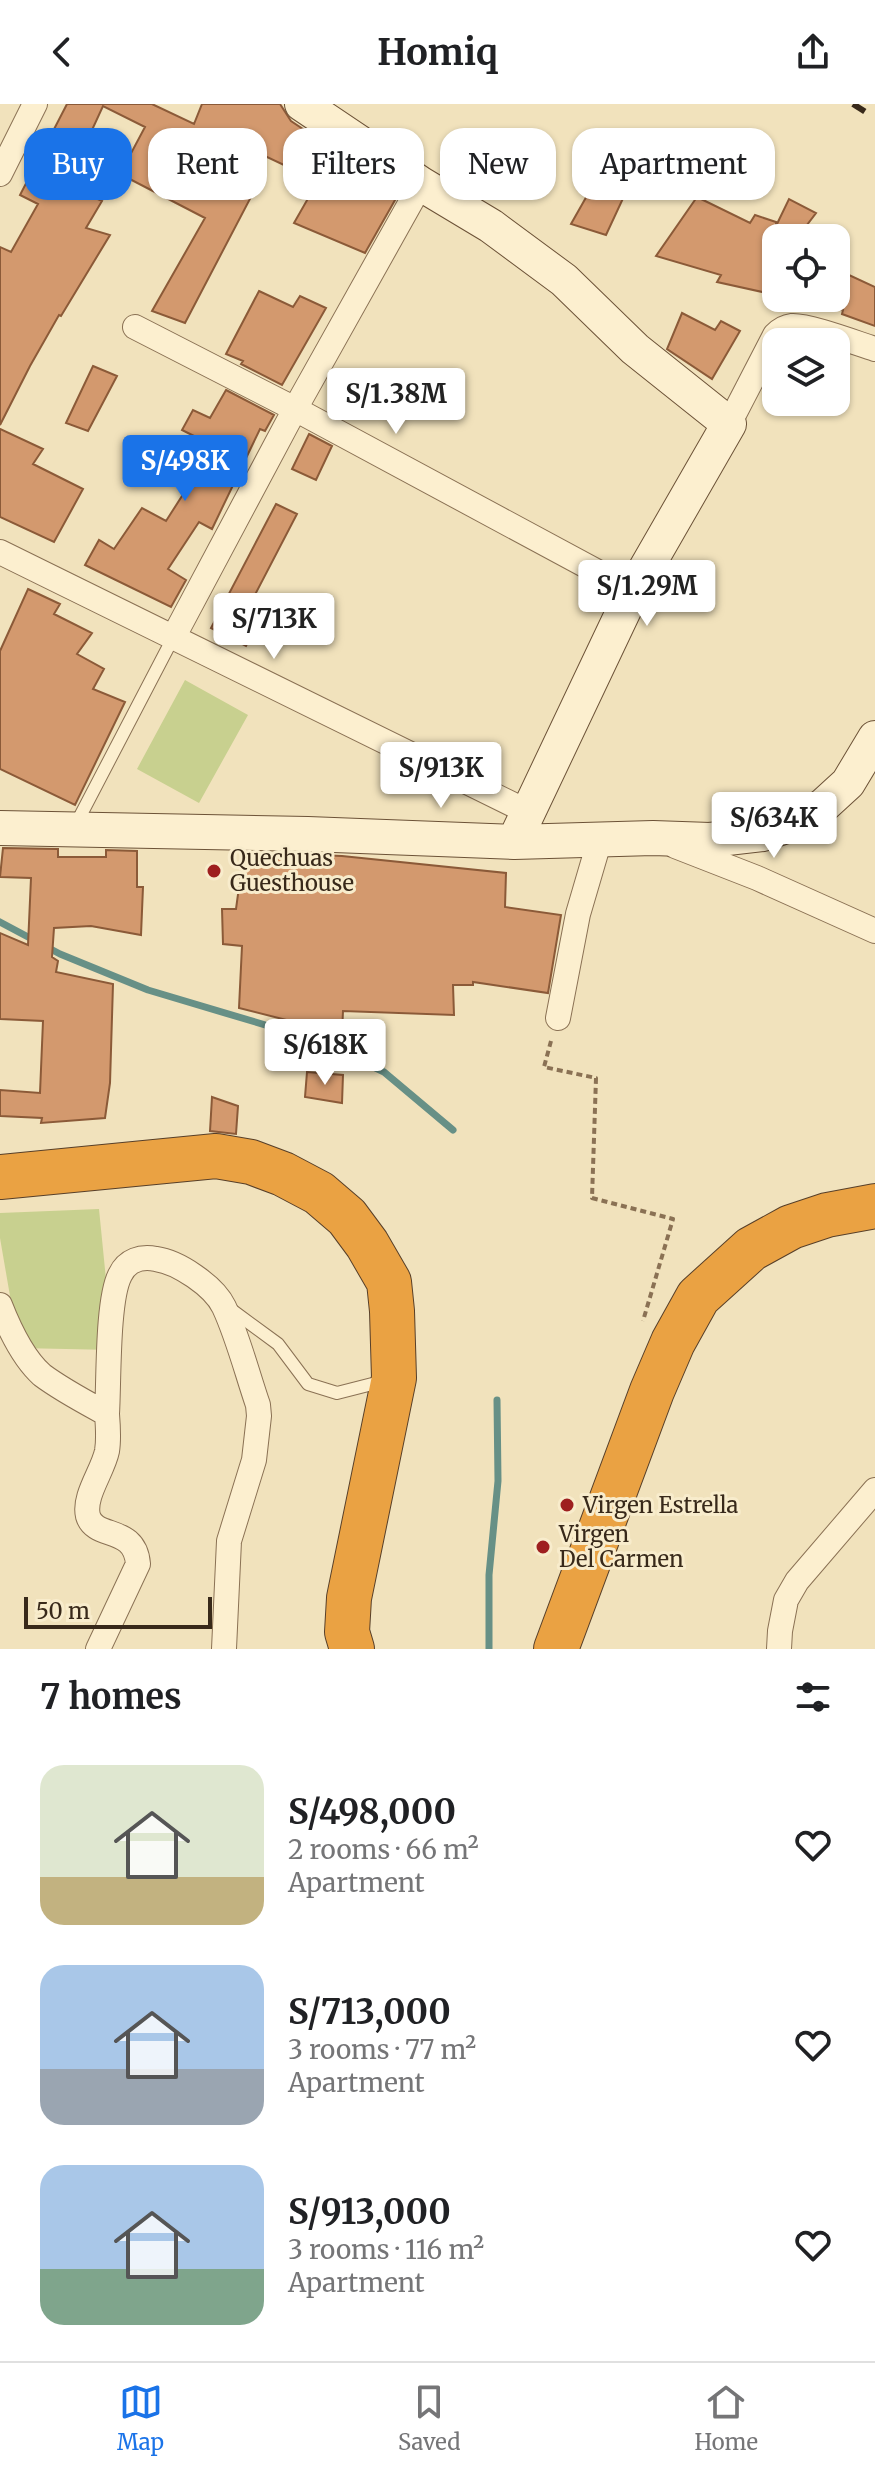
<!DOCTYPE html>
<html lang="en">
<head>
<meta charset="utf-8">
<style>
  :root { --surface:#fff; --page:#f2f2f2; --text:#202124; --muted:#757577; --line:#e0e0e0; --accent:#1a73e8 }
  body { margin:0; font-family:Merriweather,serif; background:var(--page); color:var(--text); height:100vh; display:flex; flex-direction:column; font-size:30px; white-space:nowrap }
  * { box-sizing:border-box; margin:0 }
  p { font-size:26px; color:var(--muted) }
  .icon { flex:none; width:44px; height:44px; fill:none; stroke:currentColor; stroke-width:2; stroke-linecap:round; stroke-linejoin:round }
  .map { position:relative; height:1545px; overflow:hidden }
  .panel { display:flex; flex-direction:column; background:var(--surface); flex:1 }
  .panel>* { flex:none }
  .guide { position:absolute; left:24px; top:24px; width:828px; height:72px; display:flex; gap:16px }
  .buttons { position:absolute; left:762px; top:120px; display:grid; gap:16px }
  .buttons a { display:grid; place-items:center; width:88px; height:88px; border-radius:16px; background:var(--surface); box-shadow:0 2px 6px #0004; font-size:40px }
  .scale { position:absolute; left:24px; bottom:20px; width:188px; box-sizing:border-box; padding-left:8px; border:4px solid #38291a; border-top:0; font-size:22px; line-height:28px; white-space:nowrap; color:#38291a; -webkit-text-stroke:6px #f8eccc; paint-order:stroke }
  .price { position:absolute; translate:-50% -68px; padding:0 18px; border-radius:8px; background:#fff; color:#222; font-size:26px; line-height:52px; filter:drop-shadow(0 2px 4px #0008) }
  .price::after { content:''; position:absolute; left:50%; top:48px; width:24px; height:18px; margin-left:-12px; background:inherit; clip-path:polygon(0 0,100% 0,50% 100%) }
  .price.selected { background:var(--accent); color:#fff }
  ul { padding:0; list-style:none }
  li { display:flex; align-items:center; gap:24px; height:200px; padding:0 40px }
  li span { display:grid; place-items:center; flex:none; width:224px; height:160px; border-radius:24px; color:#555 }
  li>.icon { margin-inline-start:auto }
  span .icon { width:96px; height:96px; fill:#fffc; stroke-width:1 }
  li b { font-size:34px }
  h2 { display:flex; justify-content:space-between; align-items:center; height:96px; padding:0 40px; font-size:34px }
  .pill { padding:0 28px; border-radius:24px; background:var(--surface); box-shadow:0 2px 6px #0004; font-size:28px; line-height:72px }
  .pill.selected { background:var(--accent); color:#fff }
  header { display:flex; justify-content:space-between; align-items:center; height:104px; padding:0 40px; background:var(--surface); font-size:36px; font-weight:700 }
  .tabs { display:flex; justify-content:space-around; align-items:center; height:112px; border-top:2px solid var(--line); background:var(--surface); font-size:22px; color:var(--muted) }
  .tabs a { display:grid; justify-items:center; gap:4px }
  .tabs .selected { color:var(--accent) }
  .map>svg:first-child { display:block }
</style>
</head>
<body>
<header><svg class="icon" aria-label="back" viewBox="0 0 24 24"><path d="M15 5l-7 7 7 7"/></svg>Homiq<svg class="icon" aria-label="share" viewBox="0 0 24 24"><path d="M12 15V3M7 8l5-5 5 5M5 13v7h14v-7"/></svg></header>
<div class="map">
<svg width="875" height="1545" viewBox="0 0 875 1545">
  <rect width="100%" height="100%" fill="#f1e2bc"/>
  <path fill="#c8d08f" d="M 185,576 L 248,611 L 199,699 L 137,665 Z
    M 99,1105 L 113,1246 L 19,1244 L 0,1134 L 0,1109 Z"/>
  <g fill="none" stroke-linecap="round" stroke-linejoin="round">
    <path stroke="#679086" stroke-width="7" d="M 0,818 L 60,850 L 148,886 L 319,937 L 384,968 L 453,1026
      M 489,1545 L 489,1471 L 498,1377 L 497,1296"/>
  </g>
  <path fill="#d3996e" stroke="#8b5a38" stroke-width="2" d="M 67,0 L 152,0 L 194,20 L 202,0 L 280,0 L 291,17 L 399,89 L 365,149 L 294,119 L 318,77 L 237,39 L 217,74 L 252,91 L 185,219 L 152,207 L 205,114 L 120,70 L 145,23 L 103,2 L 92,26 L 61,78 L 102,97 L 86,124 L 110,131 L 61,212 L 59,211 L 30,262 L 0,321 L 0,143 L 11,148 L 38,100 L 20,91 Z
    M 597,74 L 626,88 L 606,131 L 571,120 Z
    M 697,93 L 750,119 L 755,111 L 776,118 L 776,122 L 789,95 L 816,109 L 797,134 L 776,134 L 776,191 L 717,178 L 721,171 L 656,152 Z
    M 836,165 L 875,183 L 875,222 L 842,210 L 843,206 L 836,204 Z
    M 259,187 L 293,203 L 300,192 L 326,204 L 282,281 L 241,260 L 243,257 L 226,250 Z
    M 682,209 L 715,226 L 721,217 L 740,227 L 712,275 L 667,245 Z
    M 93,262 L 117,272 L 88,327 L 66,319 Z
    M 226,286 L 274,311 L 265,327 L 260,325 L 212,425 L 199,418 L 168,465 L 186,476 L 171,503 L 85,461 L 99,436 L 114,445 L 142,404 L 166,417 L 214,342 L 182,326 L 193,306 L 210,314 Z
    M 0,325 L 43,345 L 33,360 L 83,385 L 54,438 L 0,413 Z
    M 309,330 L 332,342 L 316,376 L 292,365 Z
    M 276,400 L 297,410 L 247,506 L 261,513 L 246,542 L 211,524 Z
    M 28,485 L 60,500 L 54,510 L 92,529 L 77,550 L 104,565 L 93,585 L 125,598 L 75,701 L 0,665 L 0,547 Z
    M 3,744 L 58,745 L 58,753 L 106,753 L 106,746 L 137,747 L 137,783 L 143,783 L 141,831 L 91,822 L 54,824 L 52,853 L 58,857 L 56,868 L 113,880 L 110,979 L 105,1014 L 41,1019 L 42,1014 L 0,1012 L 0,986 L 40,989 L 43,917 L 0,915 L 0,829 L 28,841 L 31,774 L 0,773 Z
    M 293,750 L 342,752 L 506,769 L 505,803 L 561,811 L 548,889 L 473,878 L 473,881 L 453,881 L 454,911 L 343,907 L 342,930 L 239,904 L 242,842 L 223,840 L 222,805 L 236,805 L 243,754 L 293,755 Z
    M 307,968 L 343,971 L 342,999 L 305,993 Z
    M 212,993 L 238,1002 L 236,1030 L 210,1027 Z"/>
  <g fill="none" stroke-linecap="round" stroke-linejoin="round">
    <defs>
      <path id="lane" d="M 75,722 L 173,534
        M 229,1204 L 278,1240 L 308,1280 L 337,1289 L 384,1277"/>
      <path id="street" d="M 0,70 L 35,0
        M 135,223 L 295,305 L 633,487
        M 729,320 L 775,231 C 780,226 784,223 792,222 C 808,221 856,239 875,245
        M 0,448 L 528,708
        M 173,534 L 295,305 L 421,80
        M 675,742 L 757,774 L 875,827
        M 558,914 L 578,810 L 600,735
        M 0,1201 C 9,1224 24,1255 42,1271 C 62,1286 85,1298 107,1310 C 109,1278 107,1196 120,1171 C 127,1156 141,1152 156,1155 C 178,1158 214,1182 224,1203 C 238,1233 247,1269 258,1301 L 259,1312 L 254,1356 L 229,1437 L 224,1545
        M 98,1545 L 138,1460 C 135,1421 95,1436 88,1412 C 83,1392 103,1367 107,1347 C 109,1335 108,1322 107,1310
        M 779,1545 L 780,1527 L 786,1496 L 797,1477 L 875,1386"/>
      <path id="secondary" d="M 302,0 L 421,80 L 491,122 L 564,176 L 635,245 L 729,320 L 633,487 L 514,738
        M 0,724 L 308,730 L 514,738 L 653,734 L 710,736 L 763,730 L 801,717 L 824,701 L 848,679 L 875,634"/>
      <path id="highway" d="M 0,1073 L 216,1052 L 251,1058 L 283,1070 L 319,1089 L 347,1113 L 367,1140 L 389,1178 L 392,1207 L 394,1274 L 349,1494 L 347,1528 L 352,1545
        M 556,1545 L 652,1287 L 673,1238 L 698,1193 L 751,1145 L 791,1123 L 827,1111 L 875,1102"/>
    </defs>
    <use href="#lane" stroke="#8a7154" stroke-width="14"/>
    <use href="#street" stroke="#8a7154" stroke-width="26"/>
    <use href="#secondary" stroke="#6c5237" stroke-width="36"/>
    <use href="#highway" stroke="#573f29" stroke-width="46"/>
    <path stroke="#8a7154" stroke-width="4" stroke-dasharray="6 4" stroke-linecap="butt" d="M 551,937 L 544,963 L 596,974 L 592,1094 L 673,1115 L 643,1217"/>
    <use href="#lane" stroke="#fcefcf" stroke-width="12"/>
    <use href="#street" stroke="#fcefcf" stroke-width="24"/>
    <use href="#secondary" stroke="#fcefcf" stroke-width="34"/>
    <use href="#highway" stroke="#eaa243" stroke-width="44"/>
    <path stroke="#38291a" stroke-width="6" stroke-dasharray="14 14" stroke-linecap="butt" d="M 853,0 L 875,14"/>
  </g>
  <g fill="#9e1f1f" stroke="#f8eccc" stroke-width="3">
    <circle cx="214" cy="767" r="8"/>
    <circle cx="567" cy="1401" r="8"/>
    <circle cx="543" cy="1443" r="8"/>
  </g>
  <g text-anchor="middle" stroke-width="6" stroke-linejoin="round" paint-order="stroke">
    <g font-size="22" fill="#38291a" stroke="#f8eccc" text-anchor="start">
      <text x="230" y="762">Quechuas<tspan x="230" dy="25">Guesthouse</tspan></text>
      <text x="583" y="1409">Virgen Estrella</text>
      <text x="559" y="1438">Virgen<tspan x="559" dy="25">Del Carmen</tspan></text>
    </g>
  </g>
</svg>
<div class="buttons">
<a><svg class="icon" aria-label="locate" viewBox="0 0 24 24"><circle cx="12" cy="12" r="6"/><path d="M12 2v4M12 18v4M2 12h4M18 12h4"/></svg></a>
<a><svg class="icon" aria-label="layers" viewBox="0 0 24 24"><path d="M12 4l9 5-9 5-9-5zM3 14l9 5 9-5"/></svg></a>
</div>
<div class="scale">50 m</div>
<b class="price" style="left:396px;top:332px">S/1.38M</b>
<b class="price selected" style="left:185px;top:399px">S/498K</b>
<b class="price" style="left:647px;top:524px">S/1.29M</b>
<b class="price" style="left:274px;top:557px">S/713K</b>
<b class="price" style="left:441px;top:706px">S/913K</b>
<b class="price" style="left:774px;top:756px">S/634K</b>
<b class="price" style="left:325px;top:983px">S/618K</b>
<div class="guide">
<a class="pill selected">Buy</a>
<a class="pill">Rent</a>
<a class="pill">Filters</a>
<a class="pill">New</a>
<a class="pill">Apartment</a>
</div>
</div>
<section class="panel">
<h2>7 homes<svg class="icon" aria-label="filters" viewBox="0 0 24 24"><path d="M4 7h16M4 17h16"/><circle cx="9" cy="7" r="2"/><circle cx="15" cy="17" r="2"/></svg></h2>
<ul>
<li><span style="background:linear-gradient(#dfe7d0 70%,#c2b280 0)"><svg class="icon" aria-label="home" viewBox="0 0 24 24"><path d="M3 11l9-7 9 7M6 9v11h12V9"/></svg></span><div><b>S/498,000</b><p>2 rooms · 66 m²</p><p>Apartment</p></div><svg class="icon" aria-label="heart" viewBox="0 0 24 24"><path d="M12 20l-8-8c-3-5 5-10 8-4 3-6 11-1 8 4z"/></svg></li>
<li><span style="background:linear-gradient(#a9c7e8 65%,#9aa5b1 0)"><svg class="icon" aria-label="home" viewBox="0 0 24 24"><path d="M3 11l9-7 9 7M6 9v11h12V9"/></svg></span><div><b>S/713,000</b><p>3 rooms · 77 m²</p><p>Apartment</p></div><svg class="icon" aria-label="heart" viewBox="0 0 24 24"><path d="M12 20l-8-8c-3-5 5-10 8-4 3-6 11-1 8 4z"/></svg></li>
<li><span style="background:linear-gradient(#a9c7e8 65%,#7fa58c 0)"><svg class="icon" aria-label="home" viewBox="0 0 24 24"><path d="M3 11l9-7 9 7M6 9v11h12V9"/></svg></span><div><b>S/913,000</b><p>3 rooms · 116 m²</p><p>Apartment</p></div><svg class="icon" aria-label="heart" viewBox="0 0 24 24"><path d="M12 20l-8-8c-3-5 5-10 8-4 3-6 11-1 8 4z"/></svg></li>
</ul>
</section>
<nav class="tabs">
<a class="selected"><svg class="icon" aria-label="map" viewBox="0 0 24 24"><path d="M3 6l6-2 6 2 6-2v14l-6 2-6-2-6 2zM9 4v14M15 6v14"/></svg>Map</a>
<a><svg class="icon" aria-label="saved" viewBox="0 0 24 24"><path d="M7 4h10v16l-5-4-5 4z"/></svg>Saved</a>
<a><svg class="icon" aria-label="home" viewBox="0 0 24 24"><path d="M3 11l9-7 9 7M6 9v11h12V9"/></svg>Home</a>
</nav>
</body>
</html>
